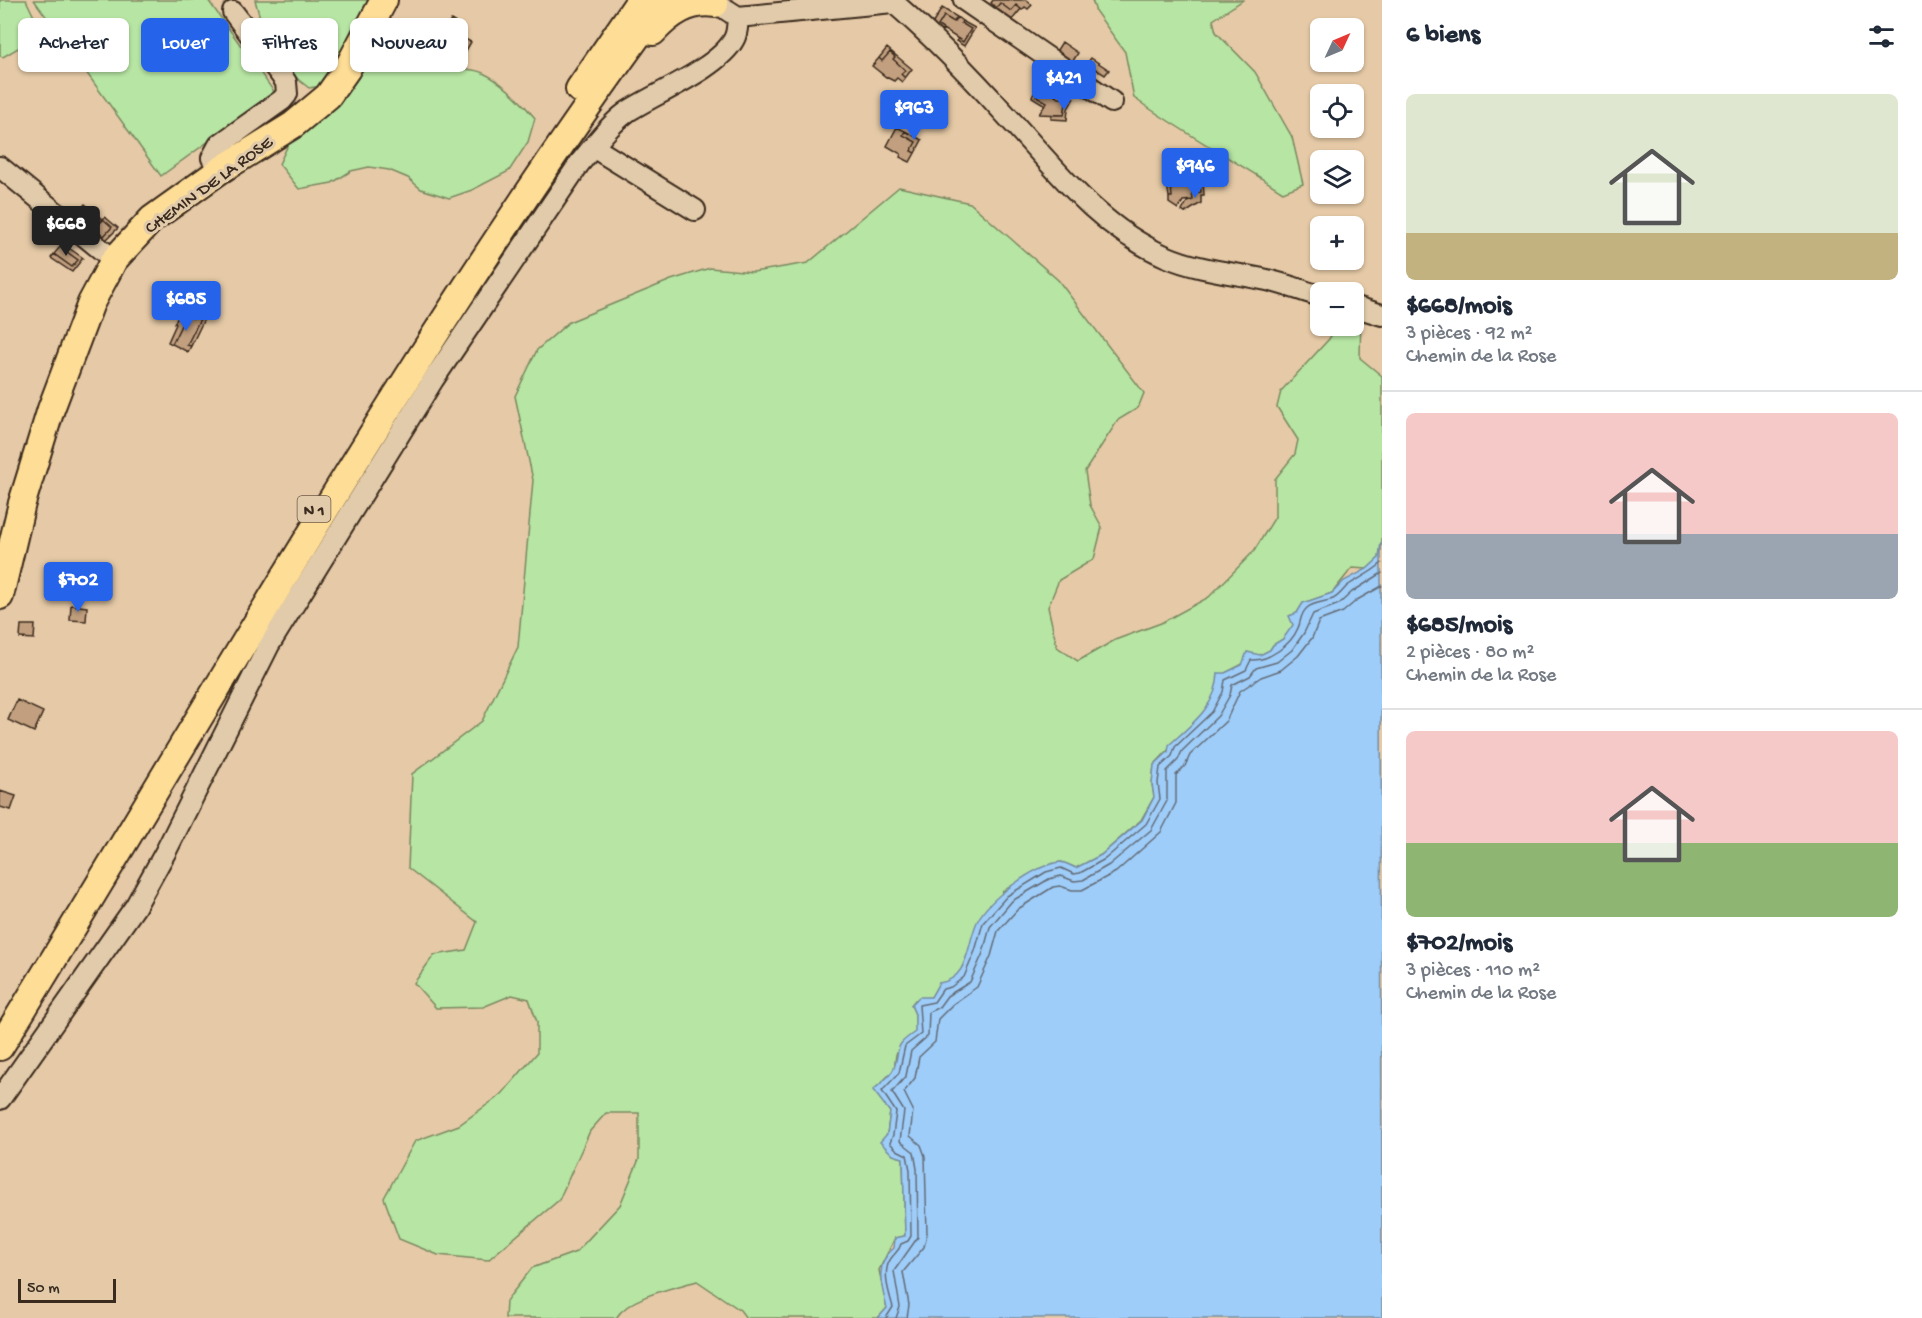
<!DOCTYPE html>
<html lang="fr">
<head>
<meta charset="utf-8">
<style>
  :root { --surface:#fff; --page:#f2f2f3; --text:#1f2937; --muted:#747a83; --line:#e0e1e3; --accent:#2563eb }
  body { margin:0; font-family:"Gochi Hand",sans-serif; background:var(--page); color:var(--text); height:100vh; display:flex; flex-direction:column; font-size:22px; white-space:nowrap }
  * { box-sizing:border-box; margin:0 }
  p { font-size:20px; color:var(--muted) }
  .icon { flex:none; width:33px; height:33px; fill:none; stroke:currentColor; stroke-width:2; stroke-linecap:round; stroke-linejoin:round }
  .map { position:relative; flex:1; overflow:hidden }
  .drawer { display:flex; flex-direction:column; background:var(--surface); width:540px }
  .drawer>* { flex:none }
  .banner { position:absolute; left:18px; top:18px; width:570px; height:54px; display:flex; gap:12px }
  .needle { width:39px; rotate:46deg }
  .tools { position:absolute; left:1310px; top:18px; display:grid; gap:12px }
  .tools a { display:grid; place-items:center; width:54px; height:54px; border-radius:9px; background:var(--surface); box-shadow:0 2px 4px #0004; font-size:30px }
  .scale { position:absolute; left:18px; bottom:15px; width:98px; box-sizing:border-box; padding-left:6px; border:3px solid #3b2a1e; border-top:0; font-size:16px; line-height:21px; white-space:nowrap; color:#3b2a1e; -webkit-text-stroke:4px #e1cbaa; paint-order:stroke }
  .price { position:absolute; translate:-50% -51px; padding:0 14px; border-radius:6px; background:var(--accent); color:#fff; font-size:20px; line-height:39px; filter:drop-shadow(0 2px 3px #0008) }
  .price::after { content:''; position:absolute; left:50%; top:36px; width:18px; height:14px; margin-left:-9px; background:inherit; clip-path:polygon(0 0,100% 0,50% 100%) }
  .price.active { background:#222; color:#fff }
  ul { padding:0; list-style:none }
  li { display:grid; align-content:center; gap:12px; height:318px; padding:0 24px }
  li+li { border-top:2px solid var(--line) }
  li span { display:grid; place-items:center; height:186px; border-radius:9px; color:#555 }
  li>.icon { margin-inline-start:auto }
  span .icon { width:108px; height:108px; fill:#fffc; stroke-width:1 }
  li b { font-size:26px }
  h2 { display:flex; justify-content:space-between; align-items:center; height:72px; padding:0 24px; font-size:26px }
  .pill { padding:0 21px; border-radius:9px; background:var(--surface); box-shadow:0 2px 4px #0004; font-size:21px; line-height:54px }
  .pill.active { background:var(--accent); color:#fff }
  main { display:flex; flex:1; min-height:0 }
  .map>svg:first-child { display:block }
</style>
</head>
<body>
<main>
<div class="map">
<svg width="1382" height="1318" viewBox="0 0 1382 1318">
  <rect width="100%" height="100%" fill="#e6caa7"/>
  <filter id="ink" filterUnits="userSpaceOnUse"><feTurbulence type="fractalNoise" baseFrequency=".0167" numOctaves="2"/><feDisplacementMap in="SourceGraphic" scale="12" xChannelSelector="R" yChannelSelector="G"/><feConvolveMatrix kernelMatrix="1 2 1 2 8 2 1 2 1" color-interpolation-filters="sRGB"/></filter>
  <g filter="url(#ink)">
    <path fill="#b7e5a3" stroke="#798860" stroke-width="1.5" d="M 0,0 L 26,0 L 38,25 L 25,44 L 3,57 L 0,56 Z
      M 34,0 L 208,0 L 275,93 L 161,176 Z
      M 255,0 L 371,0 L 373,7 L 321,86 L 309,88 C 280,68 263,33 255,0 Z
      M 1092,0 L 1243,0 L 1213,20 L 1216,32 L 1255,72 L 1292,137 L 1303,184 L 1283,192 C 1234,160 1182,132 1134,98 L 1125,52 L 1096,12 Z
      M 390,37 C 402,43 402,62 415,69 C 426,74 435,68 446,68 C 456,69 474,68 483,73 C 503,82 521,101 535,118 L 528,142 L 509,171 L 472,190 L 449,198 L 421,189 L 408,178 L 389,170 L 369,167 L 351,171 L 332,183 L 299,189 L 279,164 L 289,143 L 358,75 L 383,39 Z
      M 899,187 L 970,203 L 1058,280 L 1144,393 L 1138,408 L 1118,420 L 1085,471 L 1090,505 L 1102,527 L 1094,559 L 1059,580 L 1048,607 L 1057,647 L 1078,661 L 1115,640 L 1161,623 L 1209,597 L 1254,551 L 1275,517 L 1275,479 L 1295,454 L 1298,440 L 1277,407 L 1281,391 L 1329,339 L 1337,326 L 1353,326 L 1353,312 L 1361,316 L 1360,358 L 1382,376 L 1382,542 L 1379,558 L 1367,569 L 1352,568 L 1332,593 L 1303,603 L 1297,613 L 1290,616 L 1294,625 L 1283,639 L 1273,645 L 1270,650 L 1225,673 L 1208,708 L 1154,765 L 1152,784 L 1154,797 L 1141,820 L 1101,855 L 1076,868 L 1062,862 L 1044,867 L 1003,891 L 970,949 L 959,974 L 948,982 L 939,983 L 931,997 L 915,1000 L 911,1005 L 915,1014 L 916,1032 L 896,1054 L 894,1070 L 874,1090 L 890,1112 L 887,1134 L 893,1155 L 903,1158 L 905,1236 L 895,1238 L 879,1270 L 887,1308 L 878,1318 L 746,1318 L 740,1310 L 697,1281 C 673,1288 630,1296 616,1318 L 505,1318 L 506,1301 L 532,1268 L 576,1252 L 620,1205 L 639,1159 L 639,1113 L 606,1113 L 590,1131 L 559,1200 L 488,1260 L 438,1255 L 399,1239 L 384,1198 L 415,1141 L 459,1125 L 502,1094 L 537,1053 L 537,1022 L 529,999 L 512,995 L 483,1007 L 436,1008 L 414,983 L 434,955 L 466,950 L 477,922 L 408,868 L 412,774 L 482,721 L 518,647 L 533,480 L 515,396 L 537,350 L 569,322 L 671,280 L 710,268 L 753,272 L 808,263 Z"/>
    <path fill="#9ecdf9" stroke="#768ca1" stroke-width="1.5" d="M 1381,542 L 1382,1318 L 878,1318 L 887,1308 C 881,1285 874,1264 894,1248 L 895,1238 L 905,1236 L 903,1158 L 893,1155 L 880,1142 L 887,1134 L 890,1112 L 873,1090 C 880,1084 891,1076 894,1068 C 901,1046 893,1047 915,1032 L 915,1014 L 911,1005 L 919,997 L 931,997 L 939,983 C 971,978 966,943 978,920 C 990,898 1034,866 1059,862 C 1065,862 1071,866 1076,868 L 1101,855 L 1142,820 L 1154,797 L 1152,784 L 1154,765 L 1168,752 L 1169,745 C 1192,724 1217,706 1218,673 L 1225,673 L 1242,665 L 1247,652 L 1260,655 L 1270,650 L 1273,645 L 1283,639 L 1293,625 L 1289,616 L 1297,613 L 1303,603 L 1332,593 L 1344,581 L 1367,569 L 1379,558 Z"/>
    <g fill="none" stroke-linecap="round" stroke-linejoin="round">
      <path stroke="#636b76" stroke-width="1.5" d="M 886,1318 L 893,1307 C 889,1293 882,1273 890,1260 C 894,1253 899,1252 901,1244 L 908,1241 L 911,1236 L 910,1170 L 907,1155 L 897,1150 L 890,1143 L 893,1135 L 896,1112 L 882,1091 L 899,1073 L 905,1046 L 921,1034 L 919,1005 L 934,1002 L 943,989 L 951,987 L 964,977 L 975,951 L 983,923 L 1007,896 L 1046,872 L 1061,868 L 1074,874 L 1080,873 L 1105,859 L 1146,824 L 1160,799 L 1158,783 L 1160,767 L 1172,756 L 1175,747 L 1212,712 L 1223,692 L 1225,680 L 1246,670 L 1251,660 C 1269,661 1291,645 1298,628 C 1301,622 1300,614 1307,608 C 1313,602 1326,602 1333,599 C 1339,596 1343,590 1347,586 C 1359,578 1371,573 1382,563
        M 896,1318 L 900,1307 L 894,1271 L 918,1237 L 917,1169 L 914,1152 L 900,1141 L 904,1111 L 892,1092 L 906,1076 L 911,1051 L 928,1036 L 929,1012 L 939,1007 L 947,996 L 970,982 L 983,953 L 990,927 L 1012,901 L 1049,879 L 1061,876 L 1074,881 L 1083,880 L 1109,865 L 1151,830 L 1167,801 L 1167,771 L 1178,760 L 1182,751 L 1218,716 L 1230,695 L 1232,685 L 1250,676 L 1256,668 L 1277,662 L 1292,650 L 1304,633 L 1313,614 L 1339,604 L 1352,592 L 1382,573
        M 907,1318 L 909,1305 L 903,1272 L 924,1247 L 927,1234 L 925,1156 L 921,1145 L 910,1136 L 913,1110 L 904,1092 L 915,1078 L 919,1057 L 935,1042 L 938,1019 L 953,1004 L 977,987 L 991,956 L 998,931 L 1018,909 L 1053,887 L 1060,886 L 1072,890 L 1082,890 L 1116,872 L 1161,832 L 1176,803 L 1176,775 L 1185,766 L 1190,755 L 1226,721 L 1240,691 L 1261,677 L 1281,670 L 1298,656 L 1312,638 L 1319,621 L 1343,612 L 1357,600 L 1382,586"/>
    </g>
    <path fill="#c2a07f" stroke="#3b2a1e" stroke-width="1.5" d="M 993,0 L 1026,0 L 1032,5 L 1028,9 L 1025,7 L 1022,10 L 1016,5 L 1011,11 L 1000,3 L 996,8 L 991,3 Z
      M 1000,3 L 1011,11 L 1016,5 L 1021,9 L 1012,20 L 996,8 Z
      M 942,8 L 957,17 L 954,22 L 944,16 L 938,26 L 943,29 L 941,32 L 931,26 Z
      M 944,16 L 954,22 L 957,17 L 962,21 L 961,23 L 971,29 L 963,42 L 938,26 Z
      M 451,20 L 459,25 L 455,33 L 446,29 Z
      M 962,21 L 975,28 L 964,46 L 956,41 L 958,39 L 963,42 L 971,29 L 961,23 Z
      M 446,29 L 471,42 L 460,61 L 451,56 L 454,52 L 444,46 L 448,39 L 442,36 Z
      M 442,36 L 448,39 L 444,46 L 454,52 L 451,56 L 436,47 Z
      M 421,40 L 432,47 L 426,58 L 414,51 Z
      M 1062,42 L 1078,53 L 1071,64 L 1053,56 Z
      M 887,48 L 912,69 L 905,78 L 901,74 L 905,70 L 893,59 L 895,57 L 890,52 L 882,61 L 879,58 Z
      M 890,52 L 895,57 L 893,59 L 905,70 L 901,74 L 905,78 L 902,82 L 897,78 L 894,81 L 886,77 L 872,66 L 879,58 L 882,61 Z
      M 1091,58 L 1109,70 L 1105,75 L 1094,68 L 1086,79 L 1079,74 Z
      M 1044,76 L 1060,89 L 1055,96 L 1059,98 L 1067,98 L 1064,115 L 1039,114 L 1047,102 L 1036,96 L 1041,87 L 1038,85 Z
      M 1038,85 L 1041,87 L 1036,96 L 1047,102 L 1045,105 L 1032,97 Z
      M 1067,98 L 1074,98 L 1068,109 L 1067,120 L 1051,119 L 1051,115 L 1064,115 Z
      M 897,127 L 905,131 L 903,135 L 916,142 L 911,151 L 915,153 L 910,162 L 900,157 L 901,154 L 887,146 Z
      M 905,131 L 922,140 L 915,153 L 911,151 L 916,142 L 903,135 Z
      M 1187,171 L 1189,173 L 1186,178 L 1171,186 L 1172,197 L 1169,197 L 1167,184 Z
      M 1189,173 L 1198,178 L 1192,193 L 1193,200 L 1183,201 L 1178,209 L 1169,203 L 1169,197 L 1172,197 L 1171,186 L 1186,178 Z
      M 1200,180 L 1203,181 L 1204,195 L 1201,195 L 1201,203 L 1185,213 L 1182,211 L 1187,202 L 1193,200 L 1192,193 L 1201,192 L 1200,185 L 1198,183 Z
      M 85,204 L 103,220 L 92,231 L 75,216 Z
      M 105,217 L 118,228 L 104,242 L 92,231 L 95,228 L 104,236 L 112,227 L 103,219 Z
      M 103,219 L 112,227 L 104,236 L 95,228 Z
      M 63,244 L 83,258 L 72,272 L 51,258 L 54,254 L 72,267 L 78,260 L 60,247 Z
      M 60,247 L 78,260 L 72,267 L 54,254 Z
      M 184,309 L 195,315 L 193,318 L 186,315 L 172,344 L 168,342 L 176,324 L 174,323 Z
      M 186,315 L 193,318 L 195,315 L 201,317 L 187,345 L 191,346 L 188,352 L 172,344 Z
      M 201,317 L 204,319 L 191,346 L 187,345 Z
      M 71,605 L 87,607 L 86,621 L 70,620 Z
      M 21,625 L 35,625 L 34,639 L 20,638 Z
      M 17,700 L 43,712 L 34,732 L 8,720 Z
      M 0,791 L 16,796 L 11,810 L 0,807 Z"/>
    <g fill="none" stroke-linecap="round" stroke-linejoin="round">
      <defs>
        <path id="minor" d="M 964,0 L 1112,102
          M 727,10 L 738,17 L 893,2 C 933,37 970,75 1006,115 C 1054,167 1098,227 1165,256 C 1197,270 1234,273 1267,280 C 1285,284 1303,291 1320,296
          M 593,147 L 695,210
          M 0,167 L 114,260
          M 219,171 L 212,158 L 219,145 L 282,100 L 287,94 L 286,82 L 233,12
          M 1353,306 L 1382,315
          M 0,1099 L 135,907 L 166,851 L 269,645 L 433,380 L 579,164 C 594,146 608,126 627,112 C 654,94 719,68 734,39 C 738,32 737,24 738,17"/>
        <path id="major" d="M 653,32 C 670,14 689,0 715,4
          M 579,89 L 640,0
          M 0,596 L 22,503 L 51,409 L 91,303 L 114,260 L 152,219 L 219,171 L 293,125 L 328,96 L 347,69 L 384,0
          M 0,1047 C 217,695 418,333 664,0"/>
      </defs>
      <use href="#minor" stroke="#3b2a1e" stroke-width="24"/>
      <use href="#major" stroke="#3b2a1e" stroke-width="30"/>
      <use href="#minor" stroke="#e1cbaa" stroke-width="20"/>
      <use href="#major" stroke="#fedd96" stroke-width="26"/>
    </g>
  </g>
  <g text-anchor="middle" stroke-width="6" stroke-linejoin="round" paint-order="stroke">
    <rect fill="#e1cbaa" stroke="#6d5a48" stroke-width="1.5" x="297.5" y="496" width="33" height="26" rx="4.5"/>
    <g font-size="16" font-weight="bold" fill="#3b2a1e">
      <text x="314" y="515">N 1</text>
    </g>
    <g font-size="18" fill="#3b2a1e" stroke="#e1cbaa">
      <text transform="translate(208 184) rotate(-36)" y="6">CHEMIN DE LA ROSE</text>
    </g>
  </g>
</svg>
<div class="tools">
<a><svg class="needle" viewBox="-14 -14 28 28"><path d="M0-13l5 13h-10z" fill="#e53935"/><path d="M0 13l5-13h-10z" fill="#747a83"/></svg></a>
<a><svg class="icon" aria-label="locate" viewBox="0 0 24 24"><circle cx="12" cy="12" r="6"/><path d="M12 2v4M12 18v4M2 12h4M18 12h4"/></svg></a>
<a><svg class="icon" aria-label="layers" viewBox="0 0 24 24"><path d="M12 4l9 5-9 5-9-5zM3 14l9 5 9-5"/></svg></a>
<a>+</a>
<a>−</a>
</div>
<div class="scale">50 m</div>
<b class="price" style="left:1064px;top:111px">$421</b>
<b class="price" style="left:914px;top:141px">$963</b>
<b class="price" style="left:1195px;top:199px">$946</b>
<b class="price active" style="left:66px;top:257px">$668</b>
<b class="price" style="left:186px;top:332px">$685</b>
<b class="price" style="left:78px;top:613px">$702</b>
<div class="banner">
<a class="pill">Acheter</a>
<a class="pill active">Louer</a>
<a class="pill">Filtres</a>
<a class="pill">Nouveau</a>
</div>
</div>
<section class="drawer">
<h2>6 biens<svg class="icon" aria-label="filters" viewBox="0 0 24 24"><path d="M4 7h16M4 17h16"/><circle cx="9" cy="7" r="2"/><circle cx="15" cy="17" r="2"/></svg></h2>
<ul>
<li><span style="background:linear-gradient(#dfe7d0 75%,#c2b280 0)"><svg class="icon" aria-label="home" viewBox="0 0 24 24"><path d="M3 11l9-7 9 7M6 9v11h12V9"/></svg></span><div><b>$668/mois</b><p>3 pièces · 92 m²</p><p>Chemin de la Rose</p></div></li>
<li><span style="background:linear-gradient(#f6c9c9 65%,#9aa5b1 0)"><svg class="icon" aria-label="home" viewBox="0 0 24 24"><path d="M3 11l9-7 9 7M6 9v11h12V9"/></svg></span><div><b>$685/mois</b><p>2 pièces · 80 m²</p><p>Chemin de la Rose</p></div></li>
<li><span style="background:linear-gradient(#f6c9c9 60%,#8fb573 0)"><svg class="icon" aria-label="home" viewBox="0 0 24 24"><path d="M3 11l9-7 9 7M6 9v11h12V9"/></svg></span><div><b>$702/mois</b><p>3 pièces · 110 m²</p><p>Chemin de la Rose</p></div></li>
</ul>
</section>
</main>
</body>
</html>
